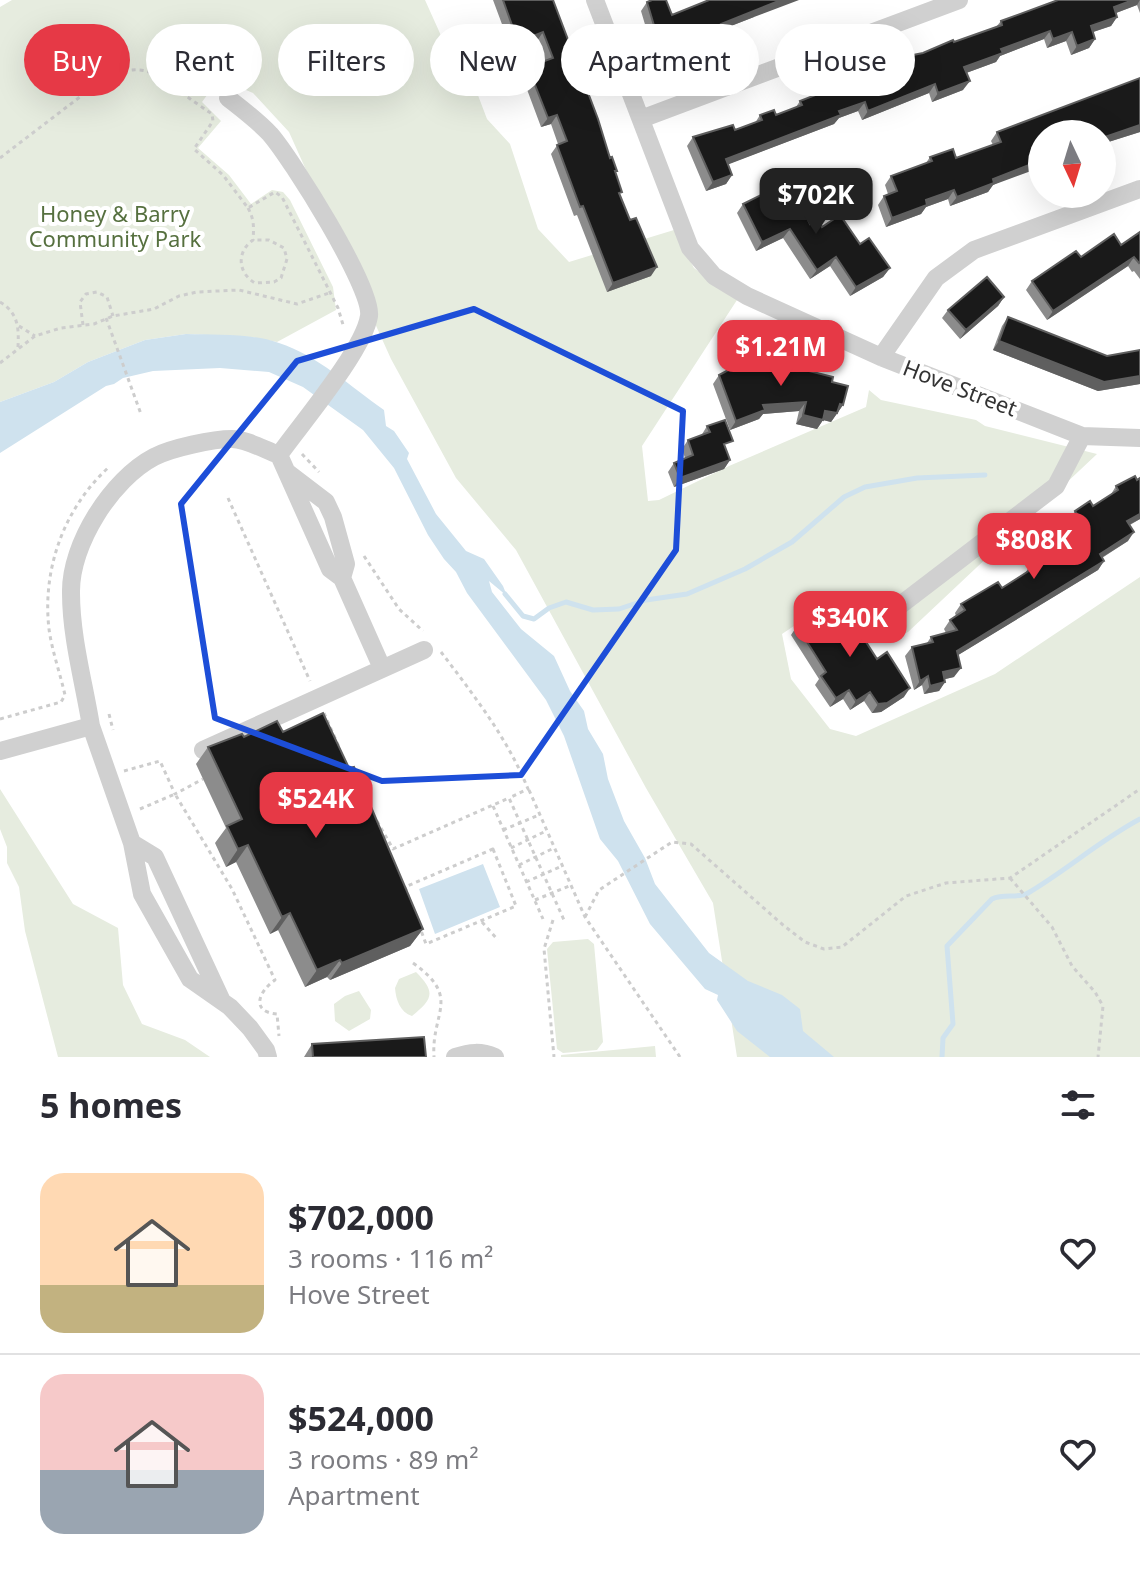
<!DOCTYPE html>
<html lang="en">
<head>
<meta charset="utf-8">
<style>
  :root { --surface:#fff; --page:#f7f7f7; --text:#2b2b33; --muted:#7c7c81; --line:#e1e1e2; --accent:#e63946 }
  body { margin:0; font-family:"Noto Sans",sans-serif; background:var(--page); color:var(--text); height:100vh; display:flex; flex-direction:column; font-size:30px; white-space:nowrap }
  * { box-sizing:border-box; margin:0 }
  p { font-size:26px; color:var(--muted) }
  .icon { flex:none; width:44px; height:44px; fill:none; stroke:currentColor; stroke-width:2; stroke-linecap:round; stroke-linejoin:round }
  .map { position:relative; height:1057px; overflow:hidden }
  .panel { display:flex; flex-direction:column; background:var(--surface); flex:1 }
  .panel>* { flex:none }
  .top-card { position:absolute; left:24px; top:24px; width:1092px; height:72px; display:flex; gap:16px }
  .needle { width:52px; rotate:176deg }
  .buttons { position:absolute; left:1028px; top:120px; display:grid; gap:16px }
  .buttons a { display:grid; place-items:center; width:88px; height:88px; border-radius:50%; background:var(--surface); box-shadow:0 8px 32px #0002; font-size:40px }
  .price { position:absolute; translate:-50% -68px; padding:0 18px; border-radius:16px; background:var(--accent); color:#fff; font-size:26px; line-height:52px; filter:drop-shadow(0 2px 4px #0008) }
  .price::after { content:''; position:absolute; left:50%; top:48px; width:24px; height:18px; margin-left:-12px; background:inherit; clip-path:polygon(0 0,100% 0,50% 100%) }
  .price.active { background:#222; color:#fff }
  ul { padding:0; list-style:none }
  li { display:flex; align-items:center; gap:24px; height:200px; padding:0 40px }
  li+li { border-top:2px solid var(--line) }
  li span { display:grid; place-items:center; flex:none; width:224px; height:160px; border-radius:24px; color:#555 }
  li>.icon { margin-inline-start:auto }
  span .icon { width:96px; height:96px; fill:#fffc; stroke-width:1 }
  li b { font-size:34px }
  h2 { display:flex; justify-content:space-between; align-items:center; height:96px; padding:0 40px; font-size:34px }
  .pill { padding:0 28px; border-radius:36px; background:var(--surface); box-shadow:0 8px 32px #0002; font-size:28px; line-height:72px }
  .pill.active { background:var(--accent); color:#fff }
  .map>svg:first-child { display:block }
</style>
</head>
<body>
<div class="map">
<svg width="1140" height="1057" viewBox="0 0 1140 1057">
  <rect width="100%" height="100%" fill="#fff"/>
  <path fill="#e6ecdf" d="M 12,0 L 425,0 L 443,40 L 465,61 L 487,119 L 510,144 L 538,229 L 569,262 L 674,230 L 694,268 L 737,300 L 642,446 L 648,501 L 659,500 L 729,466 L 866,407 L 869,390 L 881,400 L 976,420 L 985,426 L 1097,454 L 908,632 L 885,642 L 846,591 L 782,634 L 791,679 L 830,729 L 856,736 L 995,674 L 1140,577 L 1140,1057 L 737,1057 L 713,903 L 646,788 L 516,550 L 456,478 L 391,359 L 289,132 L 253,93 L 213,76 L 205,84 L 210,91 L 202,102 L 221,121 L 198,148 L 229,175 L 251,204 L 272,190 L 283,192 L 290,200 L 333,287 L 336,310 L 277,342 L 251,337 L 186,334 L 145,340 L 88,362 L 54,382 L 0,402 L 0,7 Z
    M 0,789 L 73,904 L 118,928 L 123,985 L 142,1024 L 185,1040 L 210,1057 L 58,1057 L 25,931 L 19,887 L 7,863 L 7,847 L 0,829 Z
    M 588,939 L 594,944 L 603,1042 L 597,1050 L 563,1053 L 557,1049 L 547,949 L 553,942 Z
    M 416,972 C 436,992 433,999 412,1016 C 400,1012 396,1000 395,988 L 399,979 Z
    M 359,991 L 371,1010 L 370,1019 L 349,1031 L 335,1021 L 334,1004 L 345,996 Z
    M 655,1046 L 656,1057 L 561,1057 L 561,1055 Z"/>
  <path fill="#cfe2ee" d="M 186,334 C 217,335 250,333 279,343 C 317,355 351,387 384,410 L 386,426 L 394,431 L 409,453 L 407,459 L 436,514 L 466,551 L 484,559 L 503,586 L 507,596 L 489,581 L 492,592 L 521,629 L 554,656 L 570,691 L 584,711 L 588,729 L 603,754 L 608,779 L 624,821 L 645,858 L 655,884 L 709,953 L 748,981 L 782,995 L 800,1009 L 803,1031 L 834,1057 L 770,1057 L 737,1031 L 717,1000 L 718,995 L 705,989 L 650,924 L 618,861 L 600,839 L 564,736 L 546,700 L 467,593 L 456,572 L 444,559 L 428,535 L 394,468 L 363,430 L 303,387 L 269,372 L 220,368 L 153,371 L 123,378 L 114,384 L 106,386 L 0,453 L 0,402 L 54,382 L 88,362 L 145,340 Z
    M 483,864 L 500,907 L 435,934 L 419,889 Z"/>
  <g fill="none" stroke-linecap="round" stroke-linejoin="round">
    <path stroke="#cfe2ee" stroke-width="5" d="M 505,594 L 523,616 L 534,619 L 549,608 L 566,602 L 593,610 L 619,609 L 646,600 L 687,594 L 745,569 L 792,542 L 844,497 L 865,487 L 917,478 L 985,475
      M 942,1057 L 943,1038 L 953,1024 L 947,946 L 992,899 C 1004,893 1018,899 1028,893 C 1067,870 1099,841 1140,819"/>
    <path stroke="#cdcdcd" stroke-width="3" stroke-dasharray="4 4" stroke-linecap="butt" d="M 0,158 L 106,77 C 141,63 152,70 181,92 C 191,100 202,107 212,114 L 213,121 L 194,149 L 223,175 L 248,208 L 275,192 L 282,197 L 338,308 L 344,328
      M 248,208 C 254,219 254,227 253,240 C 236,252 238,273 255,283 L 274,282 L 281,278 L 287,259 L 284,248 L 269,240 L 253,240
      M 0,302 C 18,313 19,327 18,347
      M 106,318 L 141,414
      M 83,325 L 80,302 L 86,294 L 97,292 L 107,297 L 113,316
      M 19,326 L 35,336
      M 0,363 L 35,336 L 61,328 L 94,324 L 113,316 L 154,309 L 179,296 L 197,292 L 239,290 L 297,304 L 329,293
      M 302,454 L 319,472
      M 228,498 L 310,681
      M 364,556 L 399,609 L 423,631
      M 441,652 C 473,694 508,739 528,789 L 509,798
      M 324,713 L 339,747
      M 109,714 L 113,730
      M 0,719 L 61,702 L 65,695 C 60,673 52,651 49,629 C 42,569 64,508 109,467
      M 124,771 L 160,761 L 175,794 L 203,779
      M 529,790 L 585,917 L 680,1057
      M 493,806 L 543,919
      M 140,809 L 175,794 L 232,889 L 275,980 C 259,991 250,1012 277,1014 L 279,1036
      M 377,821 L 393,849 L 509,798 L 564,920
      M 503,830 L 539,815
      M 511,848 L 546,831
      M 493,849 L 516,906 L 426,944 L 405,887 Z
      M 519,865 L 554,848
      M 1010,878 L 1052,927 L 1072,966 L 1095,992 L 1103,1006 L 1098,1057
      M 526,882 L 562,866
      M 535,900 L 572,885
      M 585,917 L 599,890 L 672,842 L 691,844 L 783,925 L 805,942 L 824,949 L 842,947 L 906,896 L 946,883 L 1010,878 L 1140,789
      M 553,920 L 544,949 L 554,1057
      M 482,922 L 498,940
      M 413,963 C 462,998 431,1012 434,1057"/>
    <path stroke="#d0d0d0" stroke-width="18" d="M 595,0 L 690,248 L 714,276 L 747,296 L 881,357 L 1082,436 L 1140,438
      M 228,98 C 242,109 258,121 270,134 C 291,158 373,288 369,316 C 364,350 301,424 279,455
      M 641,119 L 959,0
      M 881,357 L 936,278 L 974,250 L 1140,189
      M 288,473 L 326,502 L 333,517 L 346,564 L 342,578
      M 890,613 L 1056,486 L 1082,436
      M 91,726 L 132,843 L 142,894 L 190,979 L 230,1007 L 250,1028 L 266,1050 L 268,1057
      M 203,750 L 424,650
      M 0,751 L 91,726 C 84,683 71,637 71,593 C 70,544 112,479 154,457 C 171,448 213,439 232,439 C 246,439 265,450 279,455 L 330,569 L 342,578 L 382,668
      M 132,843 L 155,857 L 221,999
      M 455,1057 C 470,1052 481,1051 495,1057"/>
  </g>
  <path fill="#8c8c8c" d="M 493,0 L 553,0 L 610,158 L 617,171 L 615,173 L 620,195 L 651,276 L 607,292 L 577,215 L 574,216 L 551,154 L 558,144 L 551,124 L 541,127 L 522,76 L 528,67 L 544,62 L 537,41 L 512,51 Z
    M 1140,0 L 1140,13 L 1137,5 L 1116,13 L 1117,17 L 1111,26 L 1093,32 L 1095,39 L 1089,48 L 1071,55 L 1066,41 L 1047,48 L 1044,39 L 1000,56 L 996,62 L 966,73 L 963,90 L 932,102 L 929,93 L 862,120 L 858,111 L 839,118 L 834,124 L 728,164 L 732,175 L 726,184 L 706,191 L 687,146 L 693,137 L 735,130 L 755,123 L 760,115 L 776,115 L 796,107 L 800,101 L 835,87 L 840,81 L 876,70 L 879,65 L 923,53 L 996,27 L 1001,21 Z
    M 647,2 L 672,15 L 754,17 L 718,31 L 716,35 L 655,58 L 641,11 Z
    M 1140,78 L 1140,132 L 1102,144 L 1102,134 L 993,185 L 988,192 L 950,206 L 948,199 L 926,207 L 921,214 L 886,227 L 878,205 L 884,196 L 888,194 L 885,185 L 891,176 L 926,163 L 930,157 L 956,158 L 993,145 L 991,141 L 997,132 Z
    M 774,200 L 810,224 L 822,227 L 860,244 L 890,268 L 883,277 L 850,296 L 830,266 L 810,279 L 783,238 L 756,251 L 737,213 L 743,204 Z
    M 1140,232 L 1140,279 L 1134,271 L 1132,272 L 1128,266 L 1047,320 L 1026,290 L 1032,281 L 1081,257 L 1121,245 Z
    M 1004,297 L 998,306 L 960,339 L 942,318 L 948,310 Z
    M 1008,317 L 1107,356 L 1140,350 L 1140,384 L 1098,391 L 993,350 L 1002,326 Z
    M 788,364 L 805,370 L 832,382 L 843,405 L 831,422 L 823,420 L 817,429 L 796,424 L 799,411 L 763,414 L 759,419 L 730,430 L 713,384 L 719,375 Z
    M 707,426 L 726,450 L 730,460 L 724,469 L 674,487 L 668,472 L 674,463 L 685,458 L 682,449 L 688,440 L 701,436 Z
    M 1116,486 L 1140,519 L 1130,525 L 1128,541 L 1102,558 L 1104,561 L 1098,570 L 958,655 L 954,677 L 945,679 L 945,682 L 939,691 L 924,694 L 922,685 L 914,690 L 905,656 L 912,647 L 927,643 L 931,637 L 946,633 L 944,629 L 950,620 L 956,616 L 955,613 L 961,604 L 1002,588 L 1026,572 L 1032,562 L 1078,534 L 1069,520 L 1075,511 L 1093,506 L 1110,496 Z
    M 809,610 L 838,618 L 855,645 L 877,659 L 904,697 L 881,712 L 872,713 L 864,701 L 850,710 L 843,699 L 830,707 L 815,685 L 819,679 L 791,635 L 797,626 L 804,622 L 803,619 Z
    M 283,732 L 423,929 L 410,946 L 330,980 L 327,977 L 305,987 L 278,930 L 270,934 L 236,862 L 226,867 L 215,843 L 226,828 L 196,764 L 208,747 L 244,737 Z
    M 312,1044 L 426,1057 L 304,1057 Z"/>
  <path fill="#5f5f5f" d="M 781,0 L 799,0 L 754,17 L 718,31 L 716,35 L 655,58 L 661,49 Z
    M 1133,0 L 1140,0 L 1137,5 L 1108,16 L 1114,7 Z
    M 1117,17 L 1111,26 L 1084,35 L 1091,26 Z
    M 1050,31 L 1044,39 L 1000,56 L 996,62 L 958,76 L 964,67 L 1001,49 Z
    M 543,32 L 537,41 L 512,51 L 518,42 Z
    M 1072,32 L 1066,41 L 1047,48 L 1053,39 Z
    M 1095,39 L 1089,48 L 1071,55 L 1077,46 Z
    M 970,81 L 963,90 L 932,102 L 938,93 Z
    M 935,84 L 929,93 L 862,120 L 868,111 Z
    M 865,102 L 858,111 L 839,118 L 834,124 L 719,168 L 726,159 L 839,111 Z
    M 557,115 L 551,124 L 541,127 L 548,118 Z
    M 1140,125 L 1140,132 L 1102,144 L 1102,138 Z
    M 1042,160 L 1042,167 L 993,185 L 988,192 L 950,206 L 957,197 L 993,179 Z
    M 732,175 L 726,184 L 706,191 L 713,182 Z
    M 954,190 L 948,199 L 926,207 L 921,214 L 886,227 L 892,218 L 926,200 Z
    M 790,229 L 783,238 L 756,251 L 762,242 Z
    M 836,257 L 830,266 L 810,279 L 817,270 Z
    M 1134,257 L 1128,266 L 1047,320 L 1053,311 Z
    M 657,267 L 651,276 L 607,292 L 613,283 Z
    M 890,268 L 883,277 L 850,296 L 856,287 Z
    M 1004,297 L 998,306 L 960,339 L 966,330 Z
    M 999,341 L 1140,376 L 1140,384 L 1098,391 L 993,350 Z
    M 806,402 L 799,411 L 763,414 L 759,419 L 730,430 L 736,421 L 763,405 Z
    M 840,404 L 843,405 L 831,422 L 823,420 L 817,429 L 796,424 L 803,415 Z
    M 730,460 L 724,469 L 674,487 L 680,478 Z
    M 1140,514 L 1140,519 L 1121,529 L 1127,521 Z
    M 1134,532 L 1128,541 L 1093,563 L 1100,554 Z
    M 1104,561 L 1098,570 L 950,660 L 957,651 Z
    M 961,668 L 954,677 L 937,681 L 943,672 Z
    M 928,676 L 922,685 L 914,690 L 920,681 Z
    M 945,682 L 939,691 L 924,694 L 930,686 Z
    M 910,688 L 904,697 L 881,712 L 872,713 L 878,704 Z
    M 849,690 L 843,699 L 830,707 L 836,698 Z
    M 870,692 L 864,701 L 850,710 L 856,701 Z
    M 248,845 L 236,862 L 226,867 L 238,849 Z
    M 290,913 L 278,930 L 270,934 L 282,917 Z
    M 423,929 L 410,946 L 330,980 L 342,963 Z
    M 340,960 L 327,977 L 305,987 L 317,970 Z"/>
  <path fill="#1a1a1a" stroke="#5f5f5f" stroke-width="2" d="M 503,0 L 553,0 L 598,119 L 610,158 L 612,157 L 617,171 L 615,171 L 622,192 L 619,193 L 630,220 L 636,218 L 657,267 L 613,283 L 583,206 L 580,207 L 557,145 L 567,141 L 557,115 L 548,118 L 528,67 L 553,58 L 543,32 L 518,42 Z
    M 652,0 L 666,0 L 672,15 L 709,0 L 781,0 L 721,24 L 722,26 L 661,49 L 647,2 Z
    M 1058,0 L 1133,0 L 1114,7 L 1117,17 L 1091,26 L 1095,39 L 1077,46 L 1072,32 L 1053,39 L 1050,31 L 1001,49 L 1003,53 L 964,67 L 970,81 L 938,93 L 935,84 L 868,111 L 865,102 L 839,111 L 841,115 L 726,159 L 732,175 L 713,182 L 693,137 L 733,125 L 735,130 L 762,120 L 760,115 L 774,110 L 776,115 L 802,105 L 800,101 L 841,85 L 840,81 L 881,69 L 879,65 L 903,57 L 923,53 L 953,40 L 954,42 L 1002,25 L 1001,21 Z
    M 1140,78 L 1140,125 L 1102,138 L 1102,134 L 1042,134 L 1042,160 L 993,179 L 994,183 L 957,197 L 954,190 L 926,200 L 927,205 L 892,218 L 884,196 L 897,191 L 891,176 L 932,161 L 930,157 L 953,149 L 956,158 L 1001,142 L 997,132 Z
    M 769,191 L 774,200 L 794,191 L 810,224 L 817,219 L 822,227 L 840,215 L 860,244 L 869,238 L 890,268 L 856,287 L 836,257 L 817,270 L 790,229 L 762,242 L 743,204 Z
    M 1140,232 L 1140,262 L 1139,263 L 1134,257 L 1053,311 L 1032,281 L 1076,251 L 1081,257 L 1114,234 L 1121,245 Z
    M 987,277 L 1004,297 L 966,330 L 948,310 Z
    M 1008,317 L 1107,356 L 1140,350 L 1140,376 L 1104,382 L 999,341 Z
    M 788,357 L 788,364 L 805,364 L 805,370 L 833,377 L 832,382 L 848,386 L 843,405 L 840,404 L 837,413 L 825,411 L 823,420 L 803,415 L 806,402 L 763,405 L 765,410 L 736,421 L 719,375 L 732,368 L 741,368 L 762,359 Z
    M 725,420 L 733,441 L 724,444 L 730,460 L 680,478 L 674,463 L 693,455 L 688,440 L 710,432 L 707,426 Z
    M 1135,476 L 1137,480 L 1140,478 L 1140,514 L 1127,521 L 1134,532 L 1100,554 L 1104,561 L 957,651 L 961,668 L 943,672 L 945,682 L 930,686 L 928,676 L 920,681 L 912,647 L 933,642 L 931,637 L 957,630 L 950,620 L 965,610 L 961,604 L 998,582 L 1002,588 L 1035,567 L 1032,562 L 1087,529 L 1075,511 L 1090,501 L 1093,506 L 1118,490 L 1116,486 Z
    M 830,597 L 841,614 L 837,616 L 855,645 L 864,639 L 877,659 L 887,652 L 910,688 L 887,703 L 878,704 L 870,692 L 856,701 L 849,690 L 836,698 L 821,676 L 826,672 L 797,626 L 813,616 L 809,610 Z
    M 323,713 L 349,768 L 354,767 L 423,929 L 342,963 L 340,960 L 317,970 L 290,913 L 282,917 L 248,845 L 238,849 L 227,826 L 242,819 L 208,747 L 242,734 L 244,737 L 277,721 L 283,732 Z
    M 424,1037 L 426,1057 L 313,1057 L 312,1044 Z"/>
  <path fill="none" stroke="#1d4ed8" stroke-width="6" stroke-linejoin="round" d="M 474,309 L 683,411 L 676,550 L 521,775 L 382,781 L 215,718 L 181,504 L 297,361 Z"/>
  <g text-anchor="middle" stroke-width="8" stroke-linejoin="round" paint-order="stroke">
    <g font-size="22" fill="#56703f" stroke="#fff">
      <text x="115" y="222">Honey &amp; Barry<tspan x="115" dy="25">Community Park</tspan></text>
    </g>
    <g font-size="22" fill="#333" stroke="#fff">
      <text transform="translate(960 388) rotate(21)" y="8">Hove Street</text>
    </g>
  </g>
</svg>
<div class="buttons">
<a><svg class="needle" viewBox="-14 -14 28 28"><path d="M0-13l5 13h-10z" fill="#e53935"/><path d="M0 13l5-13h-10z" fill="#7c7c81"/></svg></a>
</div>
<b class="price active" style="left:816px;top:236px">$702K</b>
<b class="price" style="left:781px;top:388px">$1.21M</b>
<b class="price" style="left:1034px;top:581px">$808K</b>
<b class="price" style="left:850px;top:659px">$340K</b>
<b class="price" style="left:316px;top:840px">$524K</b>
<div class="top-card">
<a class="pill active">Buy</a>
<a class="pill">Rent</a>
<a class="pill">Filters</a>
<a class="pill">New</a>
<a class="pill">Apartment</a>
<a class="pill">House</a>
</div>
</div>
<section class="panel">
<h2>5 homes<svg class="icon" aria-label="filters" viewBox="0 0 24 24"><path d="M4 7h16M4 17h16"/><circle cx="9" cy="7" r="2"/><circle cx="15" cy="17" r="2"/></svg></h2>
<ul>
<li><span style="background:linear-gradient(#ffd9b3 70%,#c2b280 0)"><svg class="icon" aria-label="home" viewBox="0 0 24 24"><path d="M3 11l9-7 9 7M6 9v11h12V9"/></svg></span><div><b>$702,000</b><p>3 rooms · 116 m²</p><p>Hove Street</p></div><svg class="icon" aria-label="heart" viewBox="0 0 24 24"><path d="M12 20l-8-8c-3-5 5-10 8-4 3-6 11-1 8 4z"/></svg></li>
<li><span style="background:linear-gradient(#f6c9c9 60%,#9aa5b1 0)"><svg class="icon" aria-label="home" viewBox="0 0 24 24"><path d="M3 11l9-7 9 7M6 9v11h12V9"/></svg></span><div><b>$524,000</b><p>3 rooms · 89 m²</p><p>Apartment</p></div><svg class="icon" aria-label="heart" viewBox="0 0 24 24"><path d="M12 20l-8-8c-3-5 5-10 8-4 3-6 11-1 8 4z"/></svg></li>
</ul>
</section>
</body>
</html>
